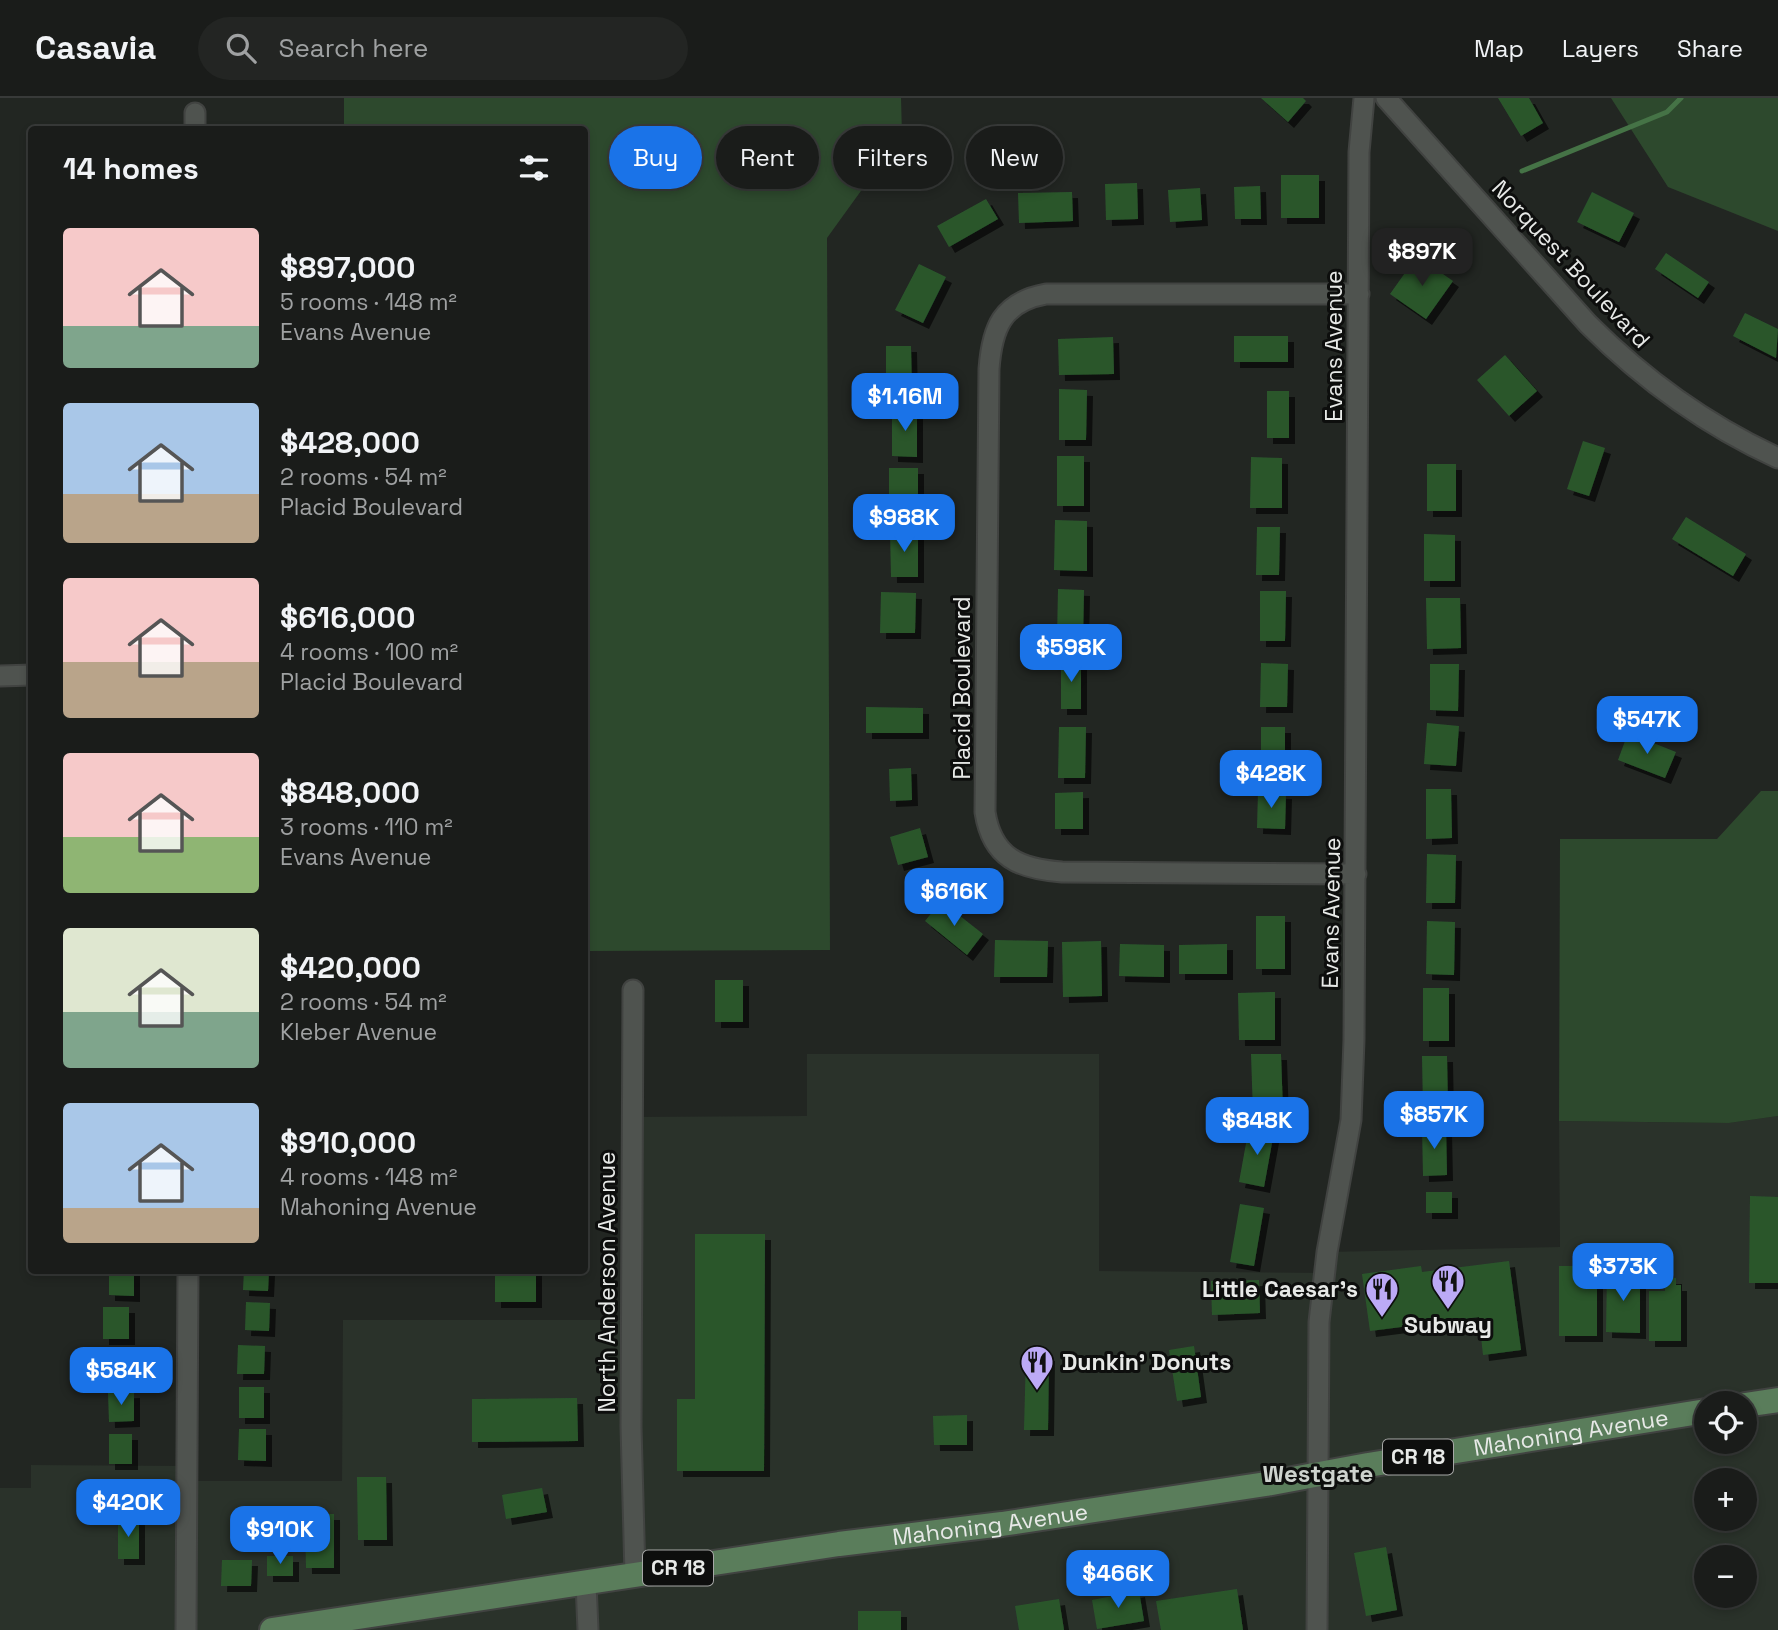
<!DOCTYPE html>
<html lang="en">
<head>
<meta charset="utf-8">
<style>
  :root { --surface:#1a1c1a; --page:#232523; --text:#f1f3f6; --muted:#9fa1a2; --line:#383a39; --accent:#1a73e8 }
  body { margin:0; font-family:"Space Grotesk",sans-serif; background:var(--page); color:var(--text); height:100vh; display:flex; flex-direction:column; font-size:26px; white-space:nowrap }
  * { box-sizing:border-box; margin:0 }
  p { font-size:23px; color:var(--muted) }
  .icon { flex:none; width:38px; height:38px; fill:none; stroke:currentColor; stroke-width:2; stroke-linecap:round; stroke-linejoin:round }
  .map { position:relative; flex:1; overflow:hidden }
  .details { position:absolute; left:28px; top:28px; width:560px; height:1148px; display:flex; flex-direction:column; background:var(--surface); border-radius:7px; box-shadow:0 4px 10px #0003,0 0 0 2px var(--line) }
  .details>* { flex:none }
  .top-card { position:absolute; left:609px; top:28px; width:665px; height:63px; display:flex; gap:14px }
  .fabs { position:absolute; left:1694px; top:1293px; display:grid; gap:14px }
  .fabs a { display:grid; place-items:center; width:63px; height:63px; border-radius:50%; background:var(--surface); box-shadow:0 4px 10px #0003,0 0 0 2px var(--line); font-size:35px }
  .price { position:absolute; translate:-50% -60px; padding:0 16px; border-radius:14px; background:var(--accent); color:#fff; font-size:23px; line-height:46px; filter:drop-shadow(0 2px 4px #0008) }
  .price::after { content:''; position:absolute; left:50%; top:42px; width:21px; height:16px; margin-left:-10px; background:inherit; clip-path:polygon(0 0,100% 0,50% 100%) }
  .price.current { background:#222; color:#fff }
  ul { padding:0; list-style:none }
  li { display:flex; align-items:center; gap:21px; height:175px; padding:0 35px }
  li span { display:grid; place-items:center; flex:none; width:196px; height:140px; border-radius:7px; color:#555 }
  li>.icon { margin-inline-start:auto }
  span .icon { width:84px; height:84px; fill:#fffc; stroke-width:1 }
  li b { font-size:30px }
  h2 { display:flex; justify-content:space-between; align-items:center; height:84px; padding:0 35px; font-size:30px }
  .pill { padding:0 24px; border-radius:32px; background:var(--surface); box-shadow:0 4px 10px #0003,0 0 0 2px var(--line); font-size:24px; line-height:63px }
  .pill.current { background:var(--accent); color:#fff }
  header { display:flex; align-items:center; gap:42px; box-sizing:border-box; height:98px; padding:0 35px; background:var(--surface); border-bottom:2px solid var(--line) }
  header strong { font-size:33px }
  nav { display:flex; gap:38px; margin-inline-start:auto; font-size:24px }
  .search { width:490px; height:63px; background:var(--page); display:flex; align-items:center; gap:18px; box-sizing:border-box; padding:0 24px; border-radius:38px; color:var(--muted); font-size:26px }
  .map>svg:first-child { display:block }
</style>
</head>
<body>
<header>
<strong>Casavia</strong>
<div class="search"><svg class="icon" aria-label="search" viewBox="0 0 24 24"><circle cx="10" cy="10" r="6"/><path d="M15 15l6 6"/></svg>Search here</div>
<nav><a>Map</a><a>Layers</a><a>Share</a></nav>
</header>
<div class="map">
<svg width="1778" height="1532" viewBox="0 0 1778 1532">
  <defs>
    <filter id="shadow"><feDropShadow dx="6" dy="6" stdDeviation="0" flood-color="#0009"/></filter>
  </defs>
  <rect width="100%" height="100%" fill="#222622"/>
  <path fill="#2a322a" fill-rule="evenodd" d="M 807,956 L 1099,956 L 1099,1173 L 1324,1175 L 1327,1154 L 1560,1149 L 1559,1023 L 1729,1025 L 1778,1018 L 1778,1532 L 0,1532 L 0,1390 L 31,1390 L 31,1367 L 187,1368 L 187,1383 L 342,1383 L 343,1222 L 631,1222 L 632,1019 L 807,1018 ZM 1706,1306 L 1745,1306 L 1745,1344 L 1706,1344 ZM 1706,1382 L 1745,1382 L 1745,1421 L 1706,1421 ZM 1706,1460 L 1745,1460 L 1745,1498 L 1706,1498 Z"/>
  <path fill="#2d492d" d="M 344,0 L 901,0 L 902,36 L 827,140 L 830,852 L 585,853 L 584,32 L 344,31 Z
    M 1611,0 L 1778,0 L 1778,133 L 1668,89 Z
    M 1761,693 L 1778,693 L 1778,1018 L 1729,1025 L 1559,1023 L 1560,741 L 1717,741 Z"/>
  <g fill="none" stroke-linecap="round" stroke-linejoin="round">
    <path stroke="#457346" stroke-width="5" d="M 1522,73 L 1667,14 L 1681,0"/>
  </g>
  <path fill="#2a572c" filter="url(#shadow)" d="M 1261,0 L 1303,0 L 1306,3 L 1288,24 Z
    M 1498,0 L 1529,0 L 1543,25 L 1521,38 Z
    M 1281,77 L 1319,77 L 1319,120 L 1281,120 Z
    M 1137,85 L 1138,121 L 1106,122 L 1105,86 Z
    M 1260,88 L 1261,121 L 1235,121 L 1234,89 Z
    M 1200,90 L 1202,122 L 1170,124 L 1168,92 Z
    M 1072,94 L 1073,123 L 1019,125 L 1018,95 Z
    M 1592,94 L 1634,115 L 1619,144 L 1577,124 Z
    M 986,101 L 998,121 L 949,149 L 937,128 Z
    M 1666,155 L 1709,184 L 1698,200 L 1655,171 Z
    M 1417,158 L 1453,183 L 1426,221 L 1390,196 Z
    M 919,166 L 946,179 L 923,225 L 895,212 Z
    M 1745,215 L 1778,231 L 1776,260 L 1733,238 Z
    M 1234,238 L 1288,238 L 1288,264 L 1234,264 Z
    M 1113,239 L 1114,276 L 1059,277 L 1058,241 Z
    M 886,248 L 911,248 L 912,295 L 886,295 Z
    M 1505,257 L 1537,293 L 1509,318 L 1477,282 Z
    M 1059,291 L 1087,292 L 1086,342 L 1059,342 Z
    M 1267,293 L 1289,293 L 1289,340 L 1267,340 Z
    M 892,312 L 917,312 L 917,359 L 892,358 Z
    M 1583,343 L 1605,350 L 1589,398 L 1567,391 Z
    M 1057,358 L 1084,358 L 1084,408 L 1057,408 Z
    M 1251,359 L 1282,360 L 1282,410 L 1250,410 Z
    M 1427,366 L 1456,366 L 1456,413 L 1427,413 Z
    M 889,370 L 918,370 L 918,417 L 889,417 Z
    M 1686,419 L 1746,456 L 1733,478 L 1672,441 Z
    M 1055,422 L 1087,423 L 1087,473 L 1054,472 Z
    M 1257,429 L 1280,429 L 1279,477 L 1256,477 Z
    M 890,433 L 918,433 L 918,479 L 891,479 Z
    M 1424,436 L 1455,437 L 1455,483 L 1424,483 Z
    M 1058,491 L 1084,492 L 1083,541 L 1057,541 Z
    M 1260,493 L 1286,493 L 1285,543 L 1260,543 Z
    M 881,494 L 916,495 L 915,535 L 880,535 Z
    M 1426,500 L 1460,500 L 1461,550 L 1427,551 Z
    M 1061,560 L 1081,560 L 1081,611 L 1061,611 Z
    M 1261,565 L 1288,566 L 1287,609 L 1260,609 Z
    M 1430,566 L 1459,566 L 1458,613 L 1430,612 Z
    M 866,609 L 923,610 L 923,635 L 866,635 Z
    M 1427,625 L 1459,628 L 1456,668 L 1424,666 Z
    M 1059,629 L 1086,629 L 1085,680 L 1058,680 Z
    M 1261,629 L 1285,629 L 1285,680 L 1261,680 Z
    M 1628,635 L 1676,654 L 1665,680 L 1618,662 Z
    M 911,670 L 912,702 L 890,703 L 889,671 Z
    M 1426,691 L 1451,691 L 1452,740 L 1426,741 Z
    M 1083,694 L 1083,731 L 1055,731 L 1055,695 Z
    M 1258,694 L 1286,695 L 1285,731 L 1257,730 Z
    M 920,730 L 928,759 L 898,767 L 890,739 Z
    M 1427,756 L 1456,757 L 1455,805 L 1426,805 Z
    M 941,803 L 983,836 L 967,857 L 925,823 Z
    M 1256,818 L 1285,818 L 1285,871 L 1256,871 Z
    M 1427,823 L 1455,824 L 1454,877 L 1426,876 Z
    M 995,842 L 1048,843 L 1047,879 L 994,879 Z
    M 1101,843 L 1102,898 L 1063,899 L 1062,844 Z
    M 1120,846 L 1164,847 L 1164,879 L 1119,878 Z
    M 1227,846 L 1227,876 L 1179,876 L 1179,847 Z
    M 715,882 L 743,882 L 743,924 L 715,924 Z
    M 1423,890 L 1449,890 L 1449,943 L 1423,943 Z
    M 1275,894 L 1275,942 L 1239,942 L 1238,895 Z
    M 1251,956 L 1281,956 L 1283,1014 L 1253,1015 Z
    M 1422,958 L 1447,958 L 1448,1011 L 1423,1011 Z
    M 1422,1028 L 1446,1028 L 1447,1077 L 1423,1078 Z
    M 1249,1029 L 1274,1034 L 1264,1089 L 1239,1084 Z
    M 1426,1094 L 1452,1094 L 1452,1115 L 1426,1115 Z
    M 1750,1098 L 1778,1099 L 1778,1185 L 1749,1185 Z
    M 1240,1106 L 1264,1110 L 1254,1168 L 1230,1164 Z
    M 695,1136 L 765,1136 L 764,1373 L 677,1373 L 677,1301 L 695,1301 Z
    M 1509,1163 L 1521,1252 L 1483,1257 L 1479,1219 L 1370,1233 L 1362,1176 L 1421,1168 L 1422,1174 Z
    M 1559,1168 L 1597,1168 L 1597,1238 L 1559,1238 Z
    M 109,1172 L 134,1172 L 134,1198 L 109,1197 Z
    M 244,1172 L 269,1172 L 268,1193 L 243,1192 Z
    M 495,1172 L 536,1172 L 536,1204 L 495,1204 Z
    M 1607,1176 L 1640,1176 L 1640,1235 L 1606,1234 Z
    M 1665,1180 L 1676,1180 L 1676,1187 L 1681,1187 L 1681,1243 L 1649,1243 L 1649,1193 L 1665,1193 Z
    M 1259,1182 L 1260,1215 L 1212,1217 L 1211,1183 Z
    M 246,1204 L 270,1205 L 269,1233 L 245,1232 Z
    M 103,1209 L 129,1209 L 129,1241 L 103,1241 Z
    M 238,1247 L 265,1248 L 264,1276 L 237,1276 Z
    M 1194,1248 L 1201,1299 L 1177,1303 L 1169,1252 Z
    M 105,1252 L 129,1252 L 129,1282 L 105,1281 Z
    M 1026,1257 L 1049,1257 L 1048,1332 L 1024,1332 Z
    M 239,1289 L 264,1289 L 264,1320 L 239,1320 Z
    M 134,1294 L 134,1323 L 109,1324 L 108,1295 Z
    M 577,1300 L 578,1343 L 472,1344 L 472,1301 Z
    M 967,1317 L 967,1347 L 934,1347 L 933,1318 Z
    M 239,1331 L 266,1331 L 266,1363 L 238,1362 Z
    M 109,1336 L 132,1336 L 132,1366 L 109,1366 Z
    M 357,1379 L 386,1379 L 387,1442 L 358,1442 Z
    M 542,1390 L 547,1414 L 506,1421 L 502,1397 Z
    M 305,1416 L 334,1416 L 334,1470 L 306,1470 Z
    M 118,1421 L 139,1421 L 139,1461 L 118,1461 Z
    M 1386,1449 L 1397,1512 L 1366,1518 L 1354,1455 Z
    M 267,1458 L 293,1458 L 293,1478 L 267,1478 Z
    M 222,1462 L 252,1462 L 251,1488 L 221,1488 Z
    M 1237,1491 L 1243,1532 L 1161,1532 L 1156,1503 Z
    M 1139,1493 L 1144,1523 L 1097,1531 L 1092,1502 Z
    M 1059,1501 L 1064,1532 L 1019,1532 L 1015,1508 Z
    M 858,1513 L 901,1513 L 901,1532 L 858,1532 Z"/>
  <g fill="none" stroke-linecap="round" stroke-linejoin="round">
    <defs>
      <path id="minor" d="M 1386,0 L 1588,226 C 1644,282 1706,327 1778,360
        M 195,32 L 195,15
        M 0,578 L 32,577
        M 1356,776 L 1062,774 C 1020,771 992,760 985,714 L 989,271 C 992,230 1002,204 1046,196 L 1359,196
        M 633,892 L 631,1329 L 635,1476
        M 586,1485 L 588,1532
        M 186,1532 L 188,1172
        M 1317,1532 L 1319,1224 L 1327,1154 L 1351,1022 L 1354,942 L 1359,54 L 1364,0"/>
      <g id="major">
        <path d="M 1745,1307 L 1778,1302"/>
        <path id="s1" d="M 272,1532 L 839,1446 L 1002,1426 L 1266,1386 L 1368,1367 L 1706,1313"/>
      </g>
    </defs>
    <use href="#minor" stroke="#414341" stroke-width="23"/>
    <use href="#major" stroke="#414341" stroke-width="28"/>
    <use href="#minor" stroke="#4f534f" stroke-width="19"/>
    <use href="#major" stroke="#5a7d5b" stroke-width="24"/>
  </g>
  <defs>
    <symbol id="restaurant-pin" viewBox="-11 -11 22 30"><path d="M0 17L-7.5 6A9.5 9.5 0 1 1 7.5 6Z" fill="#bcaaf6" stroke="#0d0e0d"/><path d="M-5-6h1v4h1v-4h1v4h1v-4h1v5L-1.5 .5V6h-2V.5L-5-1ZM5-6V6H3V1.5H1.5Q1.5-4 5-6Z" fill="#111"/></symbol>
  </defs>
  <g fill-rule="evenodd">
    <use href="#restaurant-pin" x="1429" y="1164" width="38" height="52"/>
    <use href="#restaurant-pin" x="1363" y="1172" width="38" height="52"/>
    <use href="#restaurant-pin" x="1018" y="1245" width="38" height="52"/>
  </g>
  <g text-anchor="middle" stroke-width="6" stroke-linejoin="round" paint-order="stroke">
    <g fill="#0d0e0d" stroke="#a6a7a6" stroke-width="2">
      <rect x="1383" y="1341.5" width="70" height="35" rx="5"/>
      <rect x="643" y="1452.5" width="70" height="35" rx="5"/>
    </g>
    <g font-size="21" font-weight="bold" fill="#e7e9e7">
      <text x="1418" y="1366">CR 18</text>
      <text x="678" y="1477">CR 18</text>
    </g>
    <g font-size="23" fill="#e7e9e7" stroke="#0d0e0d">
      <text transform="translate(1571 166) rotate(47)" y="8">Norquest Boulevard</text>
      <text transform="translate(1334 248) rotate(-90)" y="8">Evans Avenue</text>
      <text transform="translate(962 590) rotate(-90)" y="8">Placid Boulevard</text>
      <text transform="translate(1331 815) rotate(-89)" y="8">Evans Avenue</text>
      <text transform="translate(607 1184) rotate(-90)" y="8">North Anderson Avenue</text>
      <text dy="8" stroke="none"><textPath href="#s1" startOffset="1314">Mahoning Avenue</textPath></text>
      <text dy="8" stroke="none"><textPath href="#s1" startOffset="726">Mahoning Avenue</textPath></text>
    </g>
    <g font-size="23" font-weight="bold" fill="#e7e9e7" stroke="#0d0e0d" text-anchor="end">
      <text x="1358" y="1199">Little Caesar's</text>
      <text x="1448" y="1235" text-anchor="middle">Subway</text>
      <text x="1062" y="1272" text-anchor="start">Dunkin' Donuts</text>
    </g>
    <g font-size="24" font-weight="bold" fill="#ced3ce" stroke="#0d0e0d">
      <text x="1318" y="1384">Westgate</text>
    </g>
  </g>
</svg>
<div class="fabs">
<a><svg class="icon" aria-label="locate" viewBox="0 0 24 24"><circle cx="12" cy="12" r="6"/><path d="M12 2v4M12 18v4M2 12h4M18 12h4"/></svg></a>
<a>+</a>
<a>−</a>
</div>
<b class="price current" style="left:1422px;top:190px">$897K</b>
<b class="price" style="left:905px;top:335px">$1.16M</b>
<b class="price" style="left:904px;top:456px">$988K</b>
<b class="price" style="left:1071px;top:586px">$598K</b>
<b class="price" style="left:1647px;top:658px">$547K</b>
<b class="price" style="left:1271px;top:712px">$428K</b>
<b class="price" style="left:954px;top:830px">$616K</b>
<b class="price" style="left:1434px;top:1053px">$857K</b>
<b class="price" style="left:1257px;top:1059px">$848K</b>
<b class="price" style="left:1623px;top:1205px">$373K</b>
<b class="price" style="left:121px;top:1309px">$584K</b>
<b class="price" style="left:128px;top:1441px">$420K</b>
<b class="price" style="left:280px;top:1468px">$910K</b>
<b class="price" style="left:1118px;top:1512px">$466K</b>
<div class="top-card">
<a class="pill current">Buy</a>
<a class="pill">Rent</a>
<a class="pill">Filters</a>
<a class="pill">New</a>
</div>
<section class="details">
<h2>14 homes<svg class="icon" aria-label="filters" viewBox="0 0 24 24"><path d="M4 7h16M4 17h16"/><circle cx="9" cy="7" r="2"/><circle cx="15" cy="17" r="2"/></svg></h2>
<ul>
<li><span style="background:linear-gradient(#f6c9c9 70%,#7fa58c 0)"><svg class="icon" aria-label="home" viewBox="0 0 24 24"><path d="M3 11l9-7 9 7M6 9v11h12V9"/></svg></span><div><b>$897,000</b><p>5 rooms · 148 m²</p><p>Evans Avenue</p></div></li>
<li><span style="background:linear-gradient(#a9c7e8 65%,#b9a48a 0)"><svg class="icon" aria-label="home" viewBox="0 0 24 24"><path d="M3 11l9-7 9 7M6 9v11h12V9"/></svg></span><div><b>$428,000</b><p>2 rooms · 54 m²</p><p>Placid Boulevard</p></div></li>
<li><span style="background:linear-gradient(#f6c9c9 60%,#b9a48a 0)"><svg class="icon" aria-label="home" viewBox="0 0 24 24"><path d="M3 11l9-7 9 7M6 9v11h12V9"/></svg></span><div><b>$616,000</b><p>4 rooms · 100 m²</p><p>Placid Boulevard</p></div></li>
<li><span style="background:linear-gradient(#f6c9c9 60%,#8fb573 0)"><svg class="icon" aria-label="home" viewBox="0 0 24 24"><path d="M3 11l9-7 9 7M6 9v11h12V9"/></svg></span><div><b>$848,000</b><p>3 rooms · 110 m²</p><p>Evans Avenue</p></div></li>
<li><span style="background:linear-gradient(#dfe7d0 60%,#7fa58c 0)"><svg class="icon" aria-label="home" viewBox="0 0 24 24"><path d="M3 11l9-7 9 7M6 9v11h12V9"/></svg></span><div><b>$420,000</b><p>2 rooms · 54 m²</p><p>Kleber Avenue</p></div></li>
<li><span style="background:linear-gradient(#a9c7e8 75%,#b9a48a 0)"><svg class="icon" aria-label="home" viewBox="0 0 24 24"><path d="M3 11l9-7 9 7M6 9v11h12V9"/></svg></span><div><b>$910,000</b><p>4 rooms · 148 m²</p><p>Mahoning Avenue</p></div></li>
</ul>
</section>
</div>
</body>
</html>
